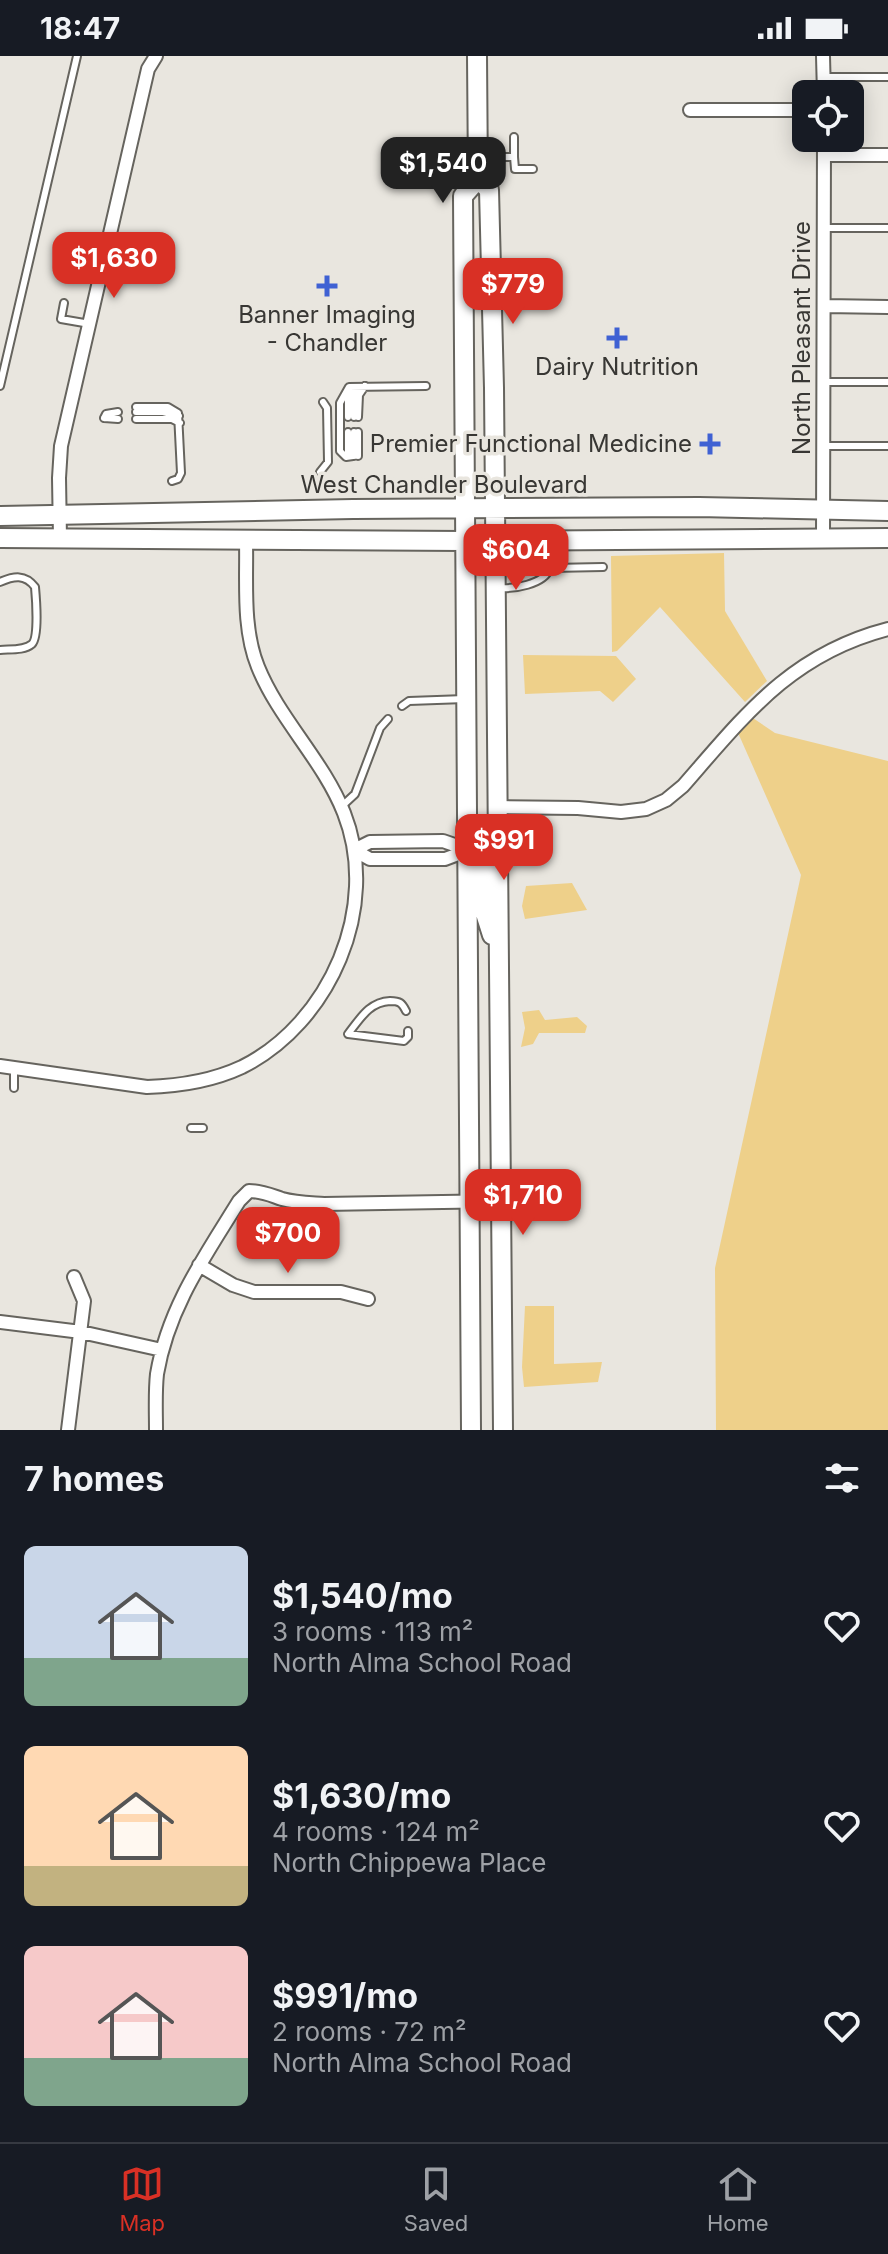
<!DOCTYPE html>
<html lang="en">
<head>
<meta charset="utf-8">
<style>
  :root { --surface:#171b24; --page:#242831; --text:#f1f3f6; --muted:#9ea1a6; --line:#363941; --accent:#d93025 }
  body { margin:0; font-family:Inter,sans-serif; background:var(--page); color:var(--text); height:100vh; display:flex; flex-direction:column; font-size:30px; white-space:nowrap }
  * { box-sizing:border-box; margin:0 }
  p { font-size:26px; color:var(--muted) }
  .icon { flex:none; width:44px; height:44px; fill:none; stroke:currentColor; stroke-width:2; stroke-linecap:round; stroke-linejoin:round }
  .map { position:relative; height:1374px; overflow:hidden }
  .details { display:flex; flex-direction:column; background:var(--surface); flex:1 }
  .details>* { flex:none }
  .controls { position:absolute; left:792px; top:24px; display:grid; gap:16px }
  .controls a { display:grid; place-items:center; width:72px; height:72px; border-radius:12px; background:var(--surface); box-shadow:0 4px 20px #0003; font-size:40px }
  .price { position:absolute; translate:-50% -68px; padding:0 18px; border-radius:16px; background:var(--accent); color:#fff; font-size:26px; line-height:52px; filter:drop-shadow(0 2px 4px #0008) }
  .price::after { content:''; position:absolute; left:50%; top:48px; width:24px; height:18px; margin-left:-12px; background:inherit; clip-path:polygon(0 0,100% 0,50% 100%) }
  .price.current { background:#222; color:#fff }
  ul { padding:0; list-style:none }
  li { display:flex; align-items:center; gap:24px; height:200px; padding:0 24px }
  li span { display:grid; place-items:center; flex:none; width:224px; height:160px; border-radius:12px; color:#555 }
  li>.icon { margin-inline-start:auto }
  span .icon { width:96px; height:96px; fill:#fffc; stroke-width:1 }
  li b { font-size:34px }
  h2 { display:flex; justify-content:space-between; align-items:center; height:96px; padding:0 24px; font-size:34px }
  .status { display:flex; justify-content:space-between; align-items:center; height:56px; padding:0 40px; background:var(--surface); direction:ltr }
  .status svg { height:22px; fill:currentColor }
  .tabs { display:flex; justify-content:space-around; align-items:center; height:112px; border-top:2px solid var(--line); background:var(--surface); font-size:22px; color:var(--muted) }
  .tabs a { display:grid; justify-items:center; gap:4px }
  .tabs .current { color:var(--accent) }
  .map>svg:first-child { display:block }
</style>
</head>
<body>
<div class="status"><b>18:47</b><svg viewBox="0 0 49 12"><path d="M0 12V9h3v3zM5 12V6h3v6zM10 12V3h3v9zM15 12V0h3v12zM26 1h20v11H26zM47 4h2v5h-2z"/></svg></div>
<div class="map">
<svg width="888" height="1374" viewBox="0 0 888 1374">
  <rect width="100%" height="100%" fill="#e9e6df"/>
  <path fill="#eed08a" d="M 724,497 L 725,555 L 767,625 L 745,646 L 660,551 L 617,595 L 612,596 L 611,500 Z
    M 523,599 L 616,600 L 636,623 L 613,646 L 600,635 L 525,638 Z
    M 747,658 L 775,677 L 888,705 L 888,1374 L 716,1374 L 715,1212 L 801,819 L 735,670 Z
    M 572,827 L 587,854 L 525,863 L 522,850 L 526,830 Z
    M 539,954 L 545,964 L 577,961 L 587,970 L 585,977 L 539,977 L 533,988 L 521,991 L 525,972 L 522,956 Z
    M 525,1250 L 554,1250 L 554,1308 L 602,1306 L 598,1326 L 524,1331 L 522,1311 Z"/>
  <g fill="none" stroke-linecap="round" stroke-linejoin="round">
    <defs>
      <path id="service" d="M 824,21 L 888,21
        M 481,101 L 514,101 L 514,81
        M 514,101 L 515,113 L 533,113
        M 825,172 L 888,172
        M 64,247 L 61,263 L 90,268
        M 825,326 L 888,326
        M 0,330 L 77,0
        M 136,351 L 168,351 L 178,357 L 181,417 L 178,423 L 172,425
        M 136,356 L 163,356 L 179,360
        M 348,361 L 348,342 L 351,333
        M 354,361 L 354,340 L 358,333
        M 358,361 L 359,339 L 365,330
        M 104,362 L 106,358 L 118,356
        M 104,362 L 118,363
        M 136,363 L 172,363 L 180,367
        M 348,376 L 348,400
        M 354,376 L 354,400
        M 358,376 L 358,400
        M 825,390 L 888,390
        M 353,400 L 346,401 L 340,395 L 340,347 L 349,331 L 426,330
        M 320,416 L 328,406 L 327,352 L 323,346
        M 551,512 L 603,511
        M 0,526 C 14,520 25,518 35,531 C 36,542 39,581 32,588 C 24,595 9,593 0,594
        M 498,532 C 513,533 544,529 550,512 C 553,505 551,494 551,486
        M 402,650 L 409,645 L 465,643
        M 341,751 L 355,738 L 380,672 L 388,663
        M 406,955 C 402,947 400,945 390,945 C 369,946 360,963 348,978 L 404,985 L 408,981 L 408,975
        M 14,1012 L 14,1032
        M 191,1072 L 203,1072"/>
      <path id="minor" d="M 823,0 L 824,38
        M 690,54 L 806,54
        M 824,99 L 888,99
        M 825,250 L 888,251
        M 60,482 L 59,422 L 61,390 L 148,13 L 156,0
        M 823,483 L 824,82
        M 496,751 L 578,752 L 621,756 L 646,753 L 666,744 L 683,730 C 745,659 791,598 888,573
        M 354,794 L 370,803 L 445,803 L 469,794
        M 354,794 L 370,786 L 443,785 L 469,794
        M 0,1010 L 147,1031 C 179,1030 212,1025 242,1011 C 330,967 381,851 344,757 C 323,704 279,663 258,611 C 242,572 247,525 246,484
        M 199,1209 L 233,1229 L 254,1236 L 341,1236 L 368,1243
        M 0,1266 L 81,1276 L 162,1294
        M 68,1374 L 84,1245 L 74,1221
        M 156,1374 C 156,1356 155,1336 157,1318 C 168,1252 205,1200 239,1145 L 249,1135 C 262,1135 270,1139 282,1143 C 296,1147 310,1147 324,1148 L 502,1145"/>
      <path id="secondary" d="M 478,123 L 489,134 L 494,332 L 503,1374
        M 0,460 L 353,453 L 699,451 L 888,455
        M 0,482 L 464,485 L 888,482
        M 469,794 L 477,797 L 482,806 L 484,854 L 492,879
        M 471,1374 L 463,140 L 478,123 L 477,0"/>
    </defs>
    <use href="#service" stroke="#66645e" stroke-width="10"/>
    <use href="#minor" stroke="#66645e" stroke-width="16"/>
    <use href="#secondary" stroke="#66645e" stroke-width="22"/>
    <use href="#service" stroke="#fff" stroke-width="6"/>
    <use href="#minor" stroke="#fff" stroke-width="12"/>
    <use href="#secondary" stroke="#fff" stroke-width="18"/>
  </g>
  <g fill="#3f61d3" stroke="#e9e6df" stroke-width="3">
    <path d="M323 218h8v8h8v8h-8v8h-8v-8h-8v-8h8z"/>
    <path d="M613 270h8v8h8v8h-8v8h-8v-8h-8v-8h8z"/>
    <path d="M706 376h8v8h8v8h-8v8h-8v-8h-8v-8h8z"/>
  </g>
  <g text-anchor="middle" stroke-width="7" stroke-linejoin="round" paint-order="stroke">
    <g font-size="24" fill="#383734" stroke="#e9e6df">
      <text x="327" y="267">Banner Imaging<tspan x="327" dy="28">- Chandler</tspan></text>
      <text x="617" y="319">Dairy Nutrition</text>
      <text x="692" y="396" text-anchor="end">Premier Functional Medicine</text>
    </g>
    <g font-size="24" fill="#383734" stroke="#e9e6df">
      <text transform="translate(802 282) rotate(-90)" y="8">North Pleasant Drive</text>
      <text x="444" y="437">West Chandler Boulevard</text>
    </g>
  </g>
</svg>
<div class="controls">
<a><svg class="icon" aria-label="locate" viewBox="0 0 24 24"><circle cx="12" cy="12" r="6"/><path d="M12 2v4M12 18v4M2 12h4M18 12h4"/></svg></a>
</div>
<b class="price current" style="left:443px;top:149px">$1,540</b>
<b class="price" style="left:114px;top:244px">$1,630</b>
<b class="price" style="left:513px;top:270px">$779</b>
<b class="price" style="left:516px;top:536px">$604</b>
<b class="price" style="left:504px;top:826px">$991</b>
<b class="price" style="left:523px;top:1181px">$1,710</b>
<b class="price" style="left:288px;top:1219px">$700</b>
</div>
<section class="details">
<h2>7 homes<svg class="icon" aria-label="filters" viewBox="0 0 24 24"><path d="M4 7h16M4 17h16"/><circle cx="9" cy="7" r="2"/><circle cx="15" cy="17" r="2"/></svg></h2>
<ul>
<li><span style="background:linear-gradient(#c9d6e8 70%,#7fa58c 0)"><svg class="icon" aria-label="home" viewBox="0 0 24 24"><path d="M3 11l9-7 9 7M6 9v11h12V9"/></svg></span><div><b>$1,540/mo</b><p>3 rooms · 113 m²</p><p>North Alma School Road</p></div><svg class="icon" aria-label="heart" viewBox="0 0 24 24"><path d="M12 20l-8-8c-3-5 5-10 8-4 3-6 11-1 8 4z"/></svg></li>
<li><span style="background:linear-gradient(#ffd9b3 75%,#c2b280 0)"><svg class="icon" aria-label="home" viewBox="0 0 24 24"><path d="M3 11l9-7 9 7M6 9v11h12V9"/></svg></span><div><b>$1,630/mo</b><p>4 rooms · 124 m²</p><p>North Chippewa Place</p></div><svg class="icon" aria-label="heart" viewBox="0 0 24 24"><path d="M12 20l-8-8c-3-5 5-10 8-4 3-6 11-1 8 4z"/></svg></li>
<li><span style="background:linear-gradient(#f6c9c9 70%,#7fa58c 0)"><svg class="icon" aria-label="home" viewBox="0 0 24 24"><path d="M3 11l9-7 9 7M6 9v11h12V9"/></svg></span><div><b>$991/mo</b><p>2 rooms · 72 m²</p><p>North Alma School Road</p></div><svg class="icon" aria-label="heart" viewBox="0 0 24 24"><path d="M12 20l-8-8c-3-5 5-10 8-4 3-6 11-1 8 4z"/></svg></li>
</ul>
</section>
<nav class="tabs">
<a class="current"><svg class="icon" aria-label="map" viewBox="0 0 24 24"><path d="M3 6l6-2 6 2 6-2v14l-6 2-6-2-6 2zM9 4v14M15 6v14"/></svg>Map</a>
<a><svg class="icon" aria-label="saved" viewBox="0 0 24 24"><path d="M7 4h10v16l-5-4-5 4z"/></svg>Saved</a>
<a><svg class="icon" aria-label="home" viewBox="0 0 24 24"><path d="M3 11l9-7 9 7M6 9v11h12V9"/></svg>Home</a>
</nav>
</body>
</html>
